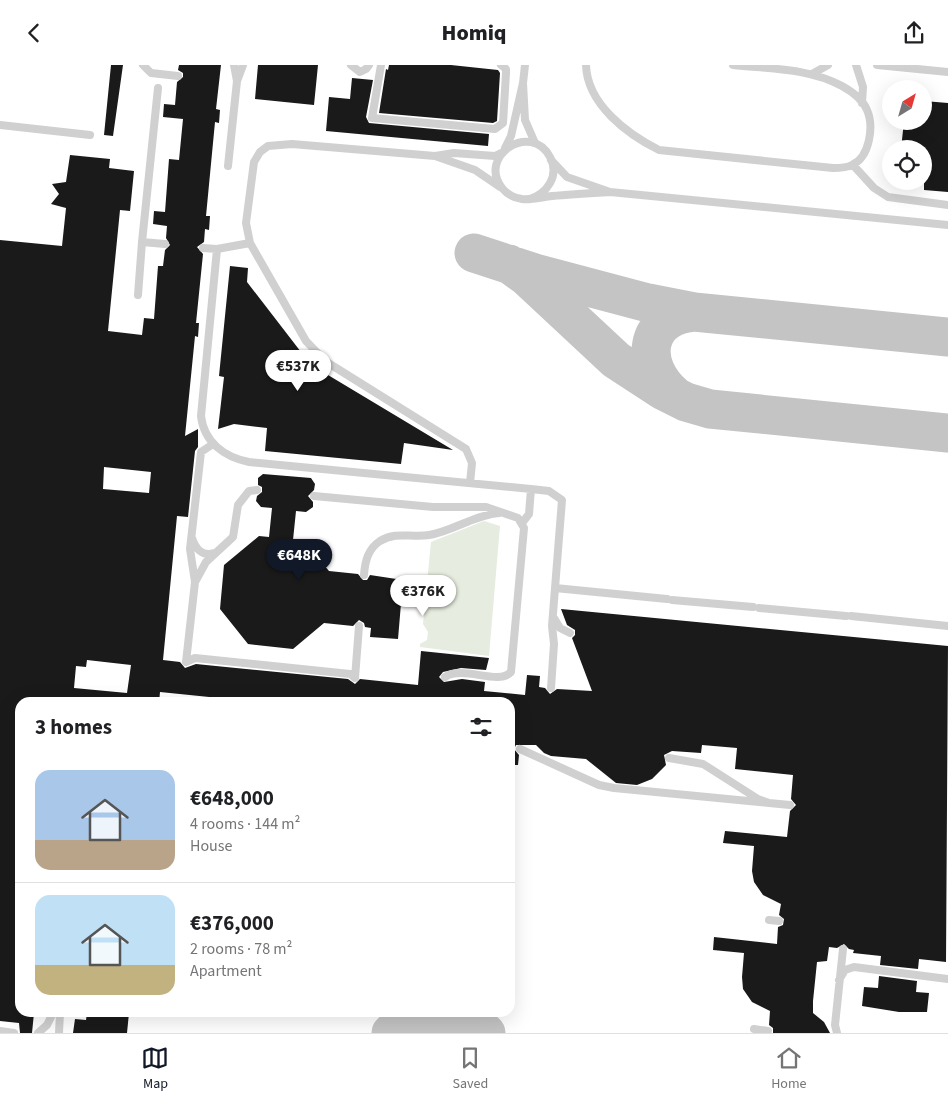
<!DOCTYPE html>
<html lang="en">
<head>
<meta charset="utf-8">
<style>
  :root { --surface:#fff; --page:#f2f2f2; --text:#202124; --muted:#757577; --line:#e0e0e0; --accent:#111827 }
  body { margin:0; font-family:"Source Sans 3",sans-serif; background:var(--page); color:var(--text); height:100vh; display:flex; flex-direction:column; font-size:19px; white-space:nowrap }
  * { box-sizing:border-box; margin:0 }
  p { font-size:16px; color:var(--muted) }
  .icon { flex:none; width:28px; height:28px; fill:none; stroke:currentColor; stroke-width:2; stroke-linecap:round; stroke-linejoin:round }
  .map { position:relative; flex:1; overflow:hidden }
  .sheet { position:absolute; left:15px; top:632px; width:500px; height:320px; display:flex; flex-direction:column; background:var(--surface); border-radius:15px; box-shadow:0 5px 20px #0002 }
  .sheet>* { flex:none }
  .needle { width:32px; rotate:37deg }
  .tools { position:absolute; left:882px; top:15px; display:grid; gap:10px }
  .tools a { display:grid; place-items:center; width:50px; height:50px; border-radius:50%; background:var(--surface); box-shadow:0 5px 20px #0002; font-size:25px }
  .price { position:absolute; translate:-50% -42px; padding:0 11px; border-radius:18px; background:#fff; color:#222; font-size:16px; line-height:32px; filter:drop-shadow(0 1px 2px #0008) }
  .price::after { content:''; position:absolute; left:50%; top:30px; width:15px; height:11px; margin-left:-8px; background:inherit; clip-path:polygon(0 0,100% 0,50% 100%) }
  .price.on { background:var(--accent); color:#fff }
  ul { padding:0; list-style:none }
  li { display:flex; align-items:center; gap:15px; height:125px; padding:0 20px }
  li+li { border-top:1px solid var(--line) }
  li span { display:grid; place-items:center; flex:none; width:140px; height:100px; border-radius:15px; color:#555 }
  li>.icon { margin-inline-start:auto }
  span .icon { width:60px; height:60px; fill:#fffc; stroke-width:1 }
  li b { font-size:21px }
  h2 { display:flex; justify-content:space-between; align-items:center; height:60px; padding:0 20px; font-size:21px }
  header { display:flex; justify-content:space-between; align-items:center; height:65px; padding:0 20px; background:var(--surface); font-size:22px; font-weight:800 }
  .dock { display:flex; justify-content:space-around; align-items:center; height:70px; border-top:1px solid var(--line); background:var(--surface); font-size:14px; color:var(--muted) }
  .dock a { display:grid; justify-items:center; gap:2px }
  .dock .on { color:var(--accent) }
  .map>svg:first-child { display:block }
</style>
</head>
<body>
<header><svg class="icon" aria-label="back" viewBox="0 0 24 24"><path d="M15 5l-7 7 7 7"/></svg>Homiq<svg class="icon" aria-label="share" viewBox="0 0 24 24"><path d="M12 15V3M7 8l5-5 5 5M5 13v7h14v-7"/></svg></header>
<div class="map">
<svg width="948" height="968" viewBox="0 0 948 968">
  <rect width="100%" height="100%" fill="#fff"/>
  <path fill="#e6ecdf" d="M 484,456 L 500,461 L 489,591 L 420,582 L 420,579 L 427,575 L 428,567 L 423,559 L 431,477 Z"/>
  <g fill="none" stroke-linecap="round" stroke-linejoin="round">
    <path stroke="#c4c4c4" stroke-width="39" d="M 474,188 L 535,208 L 648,238 L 694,247 L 948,272
      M 509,199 L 527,212 L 616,295 L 662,325 L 686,337 L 710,344 L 948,368
      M 674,330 C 639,300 643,252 694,247
      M 391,968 C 417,944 460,945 486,968"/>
  </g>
  <path fill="#1a1a1a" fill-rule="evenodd" d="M 111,0 L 123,0 L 113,71 L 104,70 Z
    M 179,0 L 221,0 L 216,44 L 220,45 L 219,58 L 215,57 L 206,151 L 210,151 L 209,165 L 205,164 L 204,177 L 197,182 L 203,189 L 196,258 L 199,258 L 198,272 L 195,271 L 185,371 L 198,364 L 198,382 L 195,386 L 188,452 L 177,451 L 163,595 L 180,597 L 185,603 L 196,599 L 348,614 L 355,619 L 360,614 L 418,620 L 421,586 L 489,593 L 486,605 L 461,603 L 443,607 L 439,612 L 444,617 L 462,614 L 485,617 L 484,626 L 525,630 L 527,610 L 540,611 L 539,622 L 545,623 L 550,629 L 557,624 L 592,626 L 572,573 L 575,570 L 575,565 L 567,560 L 561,544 L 948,581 L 946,897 L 919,894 L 918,904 L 880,900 L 881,891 L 853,888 L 854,885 L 849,884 L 844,879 L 837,883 L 829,882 L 827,896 L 817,897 L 813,936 L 813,948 L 824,957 L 830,968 L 773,968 L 773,963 L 769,960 L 770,946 L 752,937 L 743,924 L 742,912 L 744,888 L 713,885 L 714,872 L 777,879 L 778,862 L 783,860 L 784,854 L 779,850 L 781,839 L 763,830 L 754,817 L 752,806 L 754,781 L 723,778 L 725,766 L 787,772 L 790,746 L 796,740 L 791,734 L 793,710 L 735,704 L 737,683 L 702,680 L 701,688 L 672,686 L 664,690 L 666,700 L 652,714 L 637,720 L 616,718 L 586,694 L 551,691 L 544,688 L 536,680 L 516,680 L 514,684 L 519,690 L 518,700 L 510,700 L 510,638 L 268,638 L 160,627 L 159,638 L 20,638 L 20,952 L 20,948 L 34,948 L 32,968 L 20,968 L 19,958 L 0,956 L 0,175 L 62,181 L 66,143 L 51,139 L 59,129 L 52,119 L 66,117 L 70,90 L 110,94 L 109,103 L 134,106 L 130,146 L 120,145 L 108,266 L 142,270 L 144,253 L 154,254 L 158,201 L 163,201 L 165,185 L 170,180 L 166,173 L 167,161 L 153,159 L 154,146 L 165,147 L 169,94 L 179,95 L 183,54 L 163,52 L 164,39 L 175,40 L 177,17 L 183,12 L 183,8 L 178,5 ZM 104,402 L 151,407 L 149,428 L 103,424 ZM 87,595 L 131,600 L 127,628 L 74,623 L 76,601 L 86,602 Z
    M 258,0 L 318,0 L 314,40 L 255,34 Z
    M 389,0 L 451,0 L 498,5 L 500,8 L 497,56 L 493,58 L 379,48 L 386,4 L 388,5 Z
    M 352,13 L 373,15 L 366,52 L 369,58 L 489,69 L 488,81 L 326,66 L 329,32 L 350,34 Z
    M 924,36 L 948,38 L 948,127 L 924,125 L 924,84 L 901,84 L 904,56 L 924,56 Z
    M 230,201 L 248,203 L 247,217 L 321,313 L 328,310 L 453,385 L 404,378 L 401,399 L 265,386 L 267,363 L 234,359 L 218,364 L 224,312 L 219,311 Z
    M 263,409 L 311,413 L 315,419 L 314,425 L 308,431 L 313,437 L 313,442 L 306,447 L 296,446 L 293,475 L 304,476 L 329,506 L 358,509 L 363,515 L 367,515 L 370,510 L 403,515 L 398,574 L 370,572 L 371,563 L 365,562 L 364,558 L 359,555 L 353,561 L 324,558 L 293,584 L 248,579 L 220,544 L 224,500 L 259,471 L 269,472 L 272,443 L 261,442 L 256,436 L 257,431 L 262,427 L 262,422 L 258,420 L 258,413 Z
    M 879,911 L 917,916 L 916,927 L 929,928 L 927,947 L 899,947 L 862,941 L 864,922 L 878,923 Z
    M 87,948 L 129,948 L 127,968 L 73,968 L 75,954 L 86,955 Z"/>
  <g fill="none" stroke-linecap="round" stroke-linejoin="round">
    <path stroke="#d0d0d0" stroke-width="8" d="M 143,0 L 151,8 L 178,11
      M 234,0 L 237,16
      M 351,0 L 360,7 L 366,4 L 369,0
      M 381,0 L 372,53 L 495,64 L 503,58 L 506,8 L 506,4 L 501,0
      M 586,0 C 587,39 627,69 659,85 L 833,103 C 840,103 846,103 852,100 C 870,92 874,61 867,45 C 863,35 851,26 842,21 C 809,3 770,4 733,0
      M 856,0 L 863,22 L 862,38
      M 877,0 L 948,7
      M 812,9 L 828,0
      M 523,18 L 525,0
      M 158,23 L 142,177 L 165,179
      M 0,60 L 90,70
      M 505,83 L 511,71 L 523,18 L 525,55 L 535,78
      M 435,91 L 292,79 L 268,81 L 260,87 L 254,97 L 246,158 L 250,178 L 306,276 L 325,296 L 466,384 L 472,398 L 470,418
      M 853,100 L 874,123 L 888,132 L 948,140
      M 228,101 L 237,16 L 243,0
      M 500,122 L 475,105 L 435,91 L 454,88 L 495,91 L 501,88
      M 610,127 L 948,160
      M 530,134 C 547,128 560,111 550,92 C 531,56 477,91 502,123 C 507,129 514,133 522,134 C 532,135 542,132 552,131 C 571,129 591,128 610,127 L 567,112 L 551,95
      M 203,183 L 217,184 L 250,178
      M 217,184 L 201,351 C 204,377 224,392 249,397 L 531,424
      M 138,230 L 142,177
      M 314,431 L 433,442 L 486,442 L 518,453 L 524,463 L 511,607 C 498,621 464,600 445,612
      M 522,458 L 529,449 L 531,424 L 549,426 L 562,435 L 552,561 L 554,579 L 551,623
      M 192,473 C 195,483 202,492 214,488
      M 364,510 C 365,496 368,484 380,476 C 396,466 412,473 429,470 C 453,466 474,450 499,448
      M 195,517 L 206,497 L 233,472 L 238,440 L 249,426 L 257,425
      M 555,523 L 667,534
      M 672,535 L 753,542
      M 759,543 L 846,551
      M 851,551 L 948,561
      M 554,553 L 560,563 L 570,568
      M 186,597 L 195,517 L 190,484 L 201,387 L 213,379
      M 186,597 L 195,593 L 350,609 L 355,613
      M 355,613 L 359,561
      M 520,684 L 599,720 L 614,723 L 769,738
      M 669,693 L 703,699 L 758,734 L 769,738 L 790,740
      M 769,855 L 779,856
      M 839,915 L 845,905 L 854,902 L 948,914
      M 754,964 L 768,966
      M 0,966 L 14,968
      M 38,968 L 47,960 L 53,948
      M 59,968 L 60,948
      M 837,968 L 835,960 L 843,884"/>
  </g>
</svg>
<div class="tools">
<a><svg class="needle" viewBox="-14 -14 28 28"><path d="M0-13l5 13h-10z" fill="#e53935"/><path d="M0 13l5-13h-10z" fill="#757577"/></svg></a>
<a><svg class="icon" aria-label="locate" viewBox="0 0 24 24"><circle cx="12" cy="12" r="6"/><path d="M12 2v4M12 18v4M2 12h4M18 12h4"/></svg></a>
</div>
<b class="price" style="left:298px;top:327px">€537K</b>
<b class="price on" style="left:299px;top:516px">€648K</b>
<b class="price" style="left:423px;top:552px">€376K</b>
<section class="sheet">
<h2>3 homes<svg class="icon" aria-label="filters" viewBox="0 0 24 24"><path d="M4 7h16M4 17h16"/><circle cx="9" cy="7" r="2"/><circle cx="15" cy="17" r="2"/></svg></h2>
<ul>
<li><span style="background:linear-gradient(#a9c7e8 70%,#b9a48a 0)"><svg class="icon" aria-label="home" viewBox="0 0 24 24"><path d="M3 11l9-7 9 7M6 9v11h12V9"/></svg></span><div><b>€648,000</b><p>4 rooms · 144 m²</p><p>House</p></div></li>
<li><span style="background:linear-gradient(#bfe0f5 70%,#c2b280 0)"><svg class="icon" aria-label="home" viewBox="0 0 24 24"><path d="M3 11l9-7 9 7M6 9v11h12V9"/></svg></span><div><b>€376,000</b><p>2 rooms · 78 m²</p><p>Apartment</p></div></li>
</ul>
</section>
</div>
<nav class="dock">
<a class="on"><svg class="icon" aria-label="map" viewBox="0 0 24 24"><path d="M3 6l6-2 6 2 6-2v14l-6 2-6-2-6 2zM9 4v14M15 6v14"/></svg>Map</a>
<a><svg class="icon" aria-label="saved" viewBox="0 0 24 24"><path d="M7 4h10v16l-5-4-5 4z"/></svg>Saved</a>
<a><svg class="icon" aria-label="home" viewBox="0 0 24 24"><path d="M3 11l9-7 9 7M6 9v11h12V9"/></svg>Home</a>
</nav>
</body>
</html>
